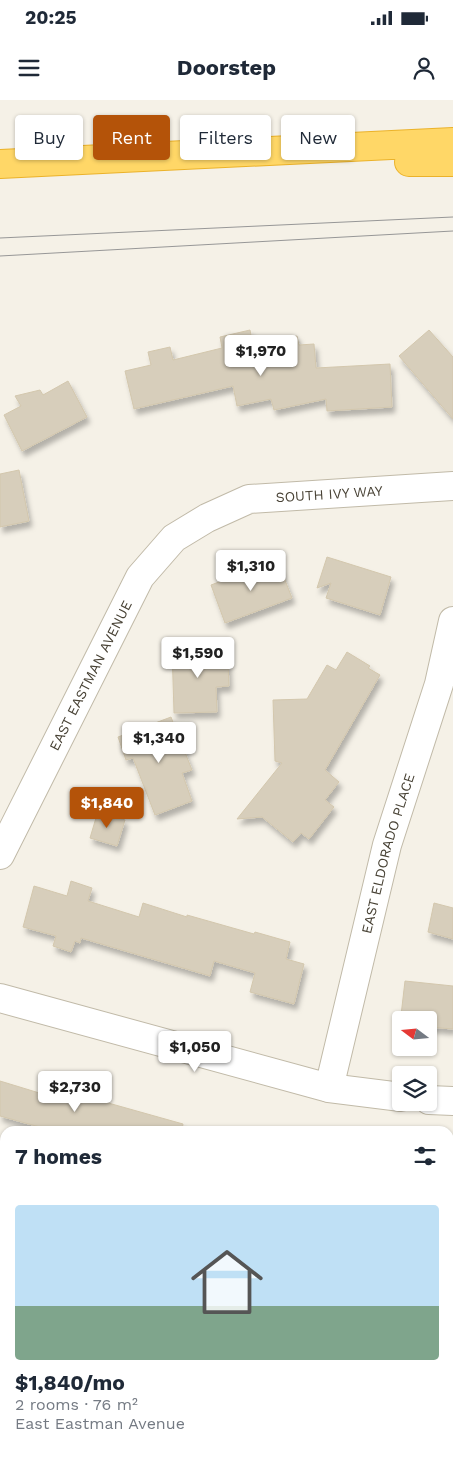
<!DOCTYPE html>
<html lang="en">
<head>
<meta charset="utf-8">
<style>
  :root { --surface:#fff; --page:#f6f6f7; --text:#1f2937; --muted:#747a83; --line:#e0e1e3; --accent:#b45309 }
  body { margin:0; font-family:"Work Sans",sans-serif; background:var(--page); color:var(--text); height:100vh; display:flex; flex-direction:column; font-size:19px; white-space:nowrap }
  * { box-sizing:border-box; margin:0 }
  p { font-size:16px; color:var(--muted) }
  .icon { flex:none; width:28px; height:28px; fill:none; stroke:currentColor; stroke-width:2; stroke-linecap:round; stroke-linejoin:round }
  .map { position:relative; flex:1; overflow:hidden }
  .panel { position:absolute; left:0px; top:1026px; width:454px; height:336px; display:flex; flex-direction:column; background:var(--surface); border-radius:15px 15px 0 0; box-shadow:0 1px 4px #0004 }
  .panel>* { flex:none }
  .hud { position:absolute; left:15px; top:15px; width:424px; height:45px; display:flex; gap:10px }
  .needle { width:32px; rotate:286deg }
  .tools { position:absolute; left:392px; top:911px; display:grid; gap:10px }
  .tools a { display:grid; place-items:center; width:45px; height:45px; border-radius:5px; background:var(--surface); box-shadow:0 1px 4px #0004; font-size:25px }
  .price { position:absolute; translate:-50% -42px; padding:0 11px; border-radius:5px; background:#fff; color:#222; font-size:16px; line-height:32px; filter:drop-shadow(0 1px 2px #0008) }
  .price::after { content:''; position:absolute; left:50%; top:30px; width:15px; height:11px; margin-left:-8px; background:inherit; clip-path:polygon(0 0,100% 0,50% 100%) }
  .price.selected { background:var(--accent); color:#fff }
  ul { padding:0; list-style:none }
  li { display:grid; align-content:center; gap:10px; height:265px; padding:0 15px }
  li+li { border-top:1px solid var(--line) }
  li span { display:grid; place-items:center; height:155px; border-radius:5px; color:#555 }
  li>.icon { margin-inline-start:auto }
  span .icon { width:90px; height:90px; fill:#fffc; stroke-width:1 }
  li b { font-size:21px }
  h2 { display:flex; justify-content:space-between; align-items:center; height:60px; padding:0 15px; font-size:21px }
  .chip { padding:0 18px; border-radius:5px; background:var(--surface); box-shadow:0 1px 4px #0004; font-size:18px; line-height:45px }
  .chip.selected { background:var(--accent); color:#fff }
  .status { display:flex; justify-content:space-between; align-items:center; height:35px; padding:0 25px; background:var(--surface); direction:ltr }
  .status svg { height:14px; fill:currentColor }
  header { display:flex; justify-content:space-between; align-items:center; height:65px; padding:0 15px; background:var(--surface); font-size:22px; font-weight:700 }
  .map>svg:first-child { display:block }
</style>
</head>
<body>
<div class="status"><b>20:25</b><svg viewBox="0 0 49 12"><path d="M0 12V9h3v3zM5 12V6h3v6zM10 12V3h3v9zM15 12V0h3v12zM26 1h20v11H26zM47 4h2v5h-2z"/></svg></div>
<header><svg class="icon" aria-label="menu" viewBox="0 0 24 24"><path d="M4 6h16M4 12h16M4 18h16"/></svg>Doorstep<svg class="icon" aria-label="person" viewBox="0 0 24 24"><circle cx="12" cy="8" r="4"/><path d="M4 21q1-7 8-7t8 7"/></svg></header>
<div class="map">
<svg width="453" height="1362" viewBox="0 0 453 1362">
  <defs>
    <filter id="shadow"><feDropShadow dx="3" dy="5.5" stdDeviation="2.5" flood-color="#0004"/></filter>
  </defs>
  <rect width="100%" height="100%" fill="#f5f1e7"/>
  <path fill="#d7cebb" stroke="#d3c7ad" filter="url(#shadow)" d="M 250,230 L 253,245 L 297,236 L 299,245 L 314,244 L 316,268 L 390,264 L 392,307 L 327,311 L 326,299 L 274,310 L 271,299 L 237,306 L 233,286 L 134,309 L 125,271 L 151,265 L 148,252 L 170,247 L 173,260 L 222,248 L 220,237 Z
    M 429,230 L 453,257 L 453,319 L 399,256 Z
    M 68,281 L 87,317 L 22,351 L 4,315 L 21,306 L 15,296 L 40,290 L 43,295 Z
    M 19,370 L 29,421 L 0,427 L 0,374 Z
    M 327,457 L 391,477 L 380,515 L 326,498 L 331,483 L 317,488 Z
    M 269,463 L 271,468 L 279,465 L 292,498 L 225,523 L 211,485 Z
    M 222,547 L 223,564 L 228,564 L 229,586 L 216,587 L 217,612 L 174,613 L 172,548 Z
    M 347,552 L 370,566 L 368,568 L 380,575 L 325,670 L 339,682 L 325,700 L 334,707 L 309,739 L 301,733 L 293,742 L 262,717 L 237,719 L 282,663 L 275,661 L 273,600 L 307,599 L 327,565 L 336,570 Z
    M 171,617 L 192,670 L 182,673 L 192,701 L 155,715 L 133,658 L 126,660 L 118,637 Z
    M 98,711 L 125,720 L 117,746 L 90,738 Z
    M 71,781 L 92,788 L 88,801 L 139,817 L 143,803 L 187,817 L 187,815 L 254,834 L 255,832 L 290,842 L 286,859 L 304,864 L 294,904 L 250,892 L 255,873 L 214,861 L 210,876 L 81,838 L 80,843 L 75,841 L 71,852 L 53,846 L 56,836 L 23,827 L 34,786 L 67,796 Z
    M 434,803 L 453,808 L 453,839 L 428,832 Z
    M 405,881 L 453,886 L 453,929 L 429,927 L 429,920 L 401,920 L 400,924 Z
    M 0,981 L 59,999 L 62,990 L 183,1024 L 182,1031 L 54,1031 L 0,1016 Z"/>
  <g fill="none" stroke-linecap="round" stroke-linejoin="round">
    <defs>
      <g id="minor">
        <path id="s1" d="M 0,755 L 140,477 L 174,438 L 207,418 L 249,399 L 453,386"/>
        <path d="M 0,898 L 329,988 L 401,997"/>
        <path id="s2" d="M 329,988 L 387,745 L 439,584 L 453,521"/>
        <path d="M 429,1000 L 453,1001"/>
        <path d="M 0,1277 L 5,1279"/>
        <path d="M 449,1356 L 453,1355"/>
        <path d="M 341,1358 L 389,1361 L 429,1358"/>
      </g>
      <path id="motorway" d="M 409,62 L 453,62
        M 0,64 L 453,42"/>
    </defs>
    <use href="#minor" stroke="#c1baa8" stroke-width="30"/>
    <use href="#motorway" stroke="#ebb22a" stroke-width="30"/>
    <use href="#minor" stroke="#fff" stroke-width="28"/>
    <use href="#motorway" stroke="#ffd767" stroke-width="28"/>
    <path stroke="#979797" stroke-width="1" d="M 0,138 L 453,117
      M 0,156 L 453,131"/>
  </g>
  <g text-anchor="middle" stroke-width="5" stroke-linejoin="round" paint-order="stroke">
    <g font-size="14" fill="#484235" stroke="#fff">
      <text dy="5" stroke="none"><textPath href="#s1" startOffset="528">SOUTH IVY WAY</textPath></text>
      <text dy="5" stroke="none"><textPath href="#s1" startOffset="201">EAST EASTMAN AVENUE</textPath></text>
      <text dy="5" stroke="none"><textPath href="#s2" startOffset="242">EAST ELDORADO PLACE</textPath></text>
    </g>
  </g>
</svg>
<div class="tools">
<a><svg class="needle" viewBox="-14 -14 28 28"><path d="M0-13l5 13h-10z" fill="#e53935"/><path d="M0 13l5-13h-10z" fill="#747a83"/></svg></a>
<a><svg class="icon" aria-label="layers" viewBox="0 0 24 24"><path d="M12 4l9 5-9 5-9-5zM3 14l9 5 9-5"/></svg></a>
</div>
<b class="price" style="left:261px;top:277px">$1,970</b>
<b class="price" style="left:251px;top:492px">$1,310</b>
<b class="price" style="left:198px;top:579px">$1,590</b>
<b class="price" style="left:159px;top:664px">$1,340</b>
<b class="price selected" style="left:107px;top:729px">$1,840</b>
<b class="price" style="left:195px;top:973px">$1,050</b>
<b class="price" style="left:75px;top:1013px">$2,730</b>
<div class="hud">
<a class="chip">Buy</a>
<a class="chip selected">Rent</a>
<a class="chip">Filters</a>
<a class="chip">New</a>
</div>
<section class="panel">
<h2>7 homes<svg class="icon" aria-label="filters" viewBox="0 0 24 24"><path d="M4 7h16M4 17h16"/><circle cx="9" cy="7" r="2"/><circle cx="15" cy="17" r="2"/></svg></h2>
<ul>
<li><span style="background:linear-gradient(#bfe0f5 65%,#7fa58c 0)"><svg class="icon" aria-label="home" viewBox="0 0 24 24"><path d="M3 11l9-7 9 7M6 9v11h12V9"/></svg></span><div><b>$1,840/mo</b><p>2 rooms · 76 m²</p><p>East Eastman Avenue</p></div></li>
</ul>
</section>
</div>
</body>
</html>
